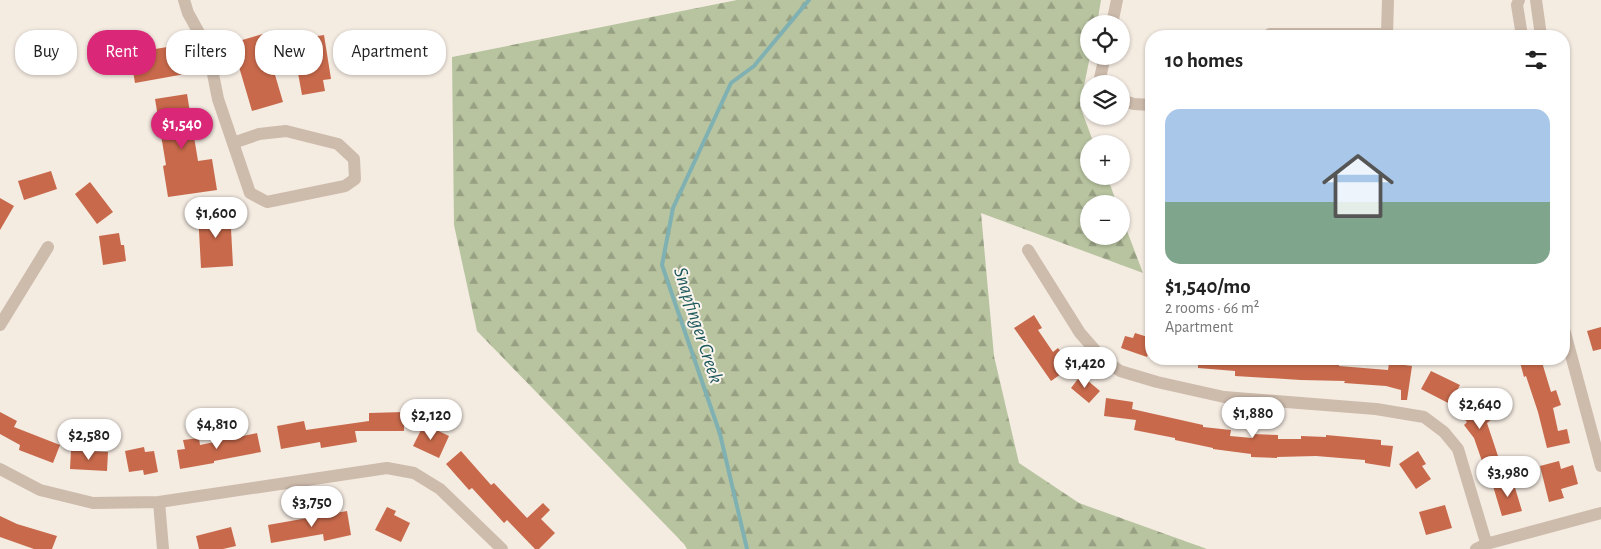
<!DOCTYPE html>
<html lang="en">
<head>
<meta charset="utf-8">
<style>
  :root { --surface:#fff; --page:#f2f2f2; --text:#222; --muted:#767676; --line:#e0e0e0; --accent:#db2777 }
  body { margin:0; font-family:"Alegreya Sans",sans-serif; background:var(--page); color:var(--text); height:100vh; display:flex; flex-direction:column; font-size:19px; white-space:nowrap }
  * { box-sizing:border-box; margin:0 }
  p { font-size:16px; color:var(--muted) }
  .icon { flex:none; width:28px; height:28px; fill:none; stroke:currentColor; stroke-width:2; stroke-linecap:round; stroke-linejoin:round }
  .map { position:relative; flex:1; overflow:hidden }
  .drawer { position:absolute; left:1145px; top:30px; width:425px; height:335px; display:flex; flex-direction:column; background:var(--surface); border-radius:20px; box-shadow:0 1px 4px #0004 }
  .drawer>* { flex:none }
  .banner { position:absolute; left:15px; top:30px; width:475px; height:45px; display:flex; gap:10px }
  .buttons { position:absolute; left:1080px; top:15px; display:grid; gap:10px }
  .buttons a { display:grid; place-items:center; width:50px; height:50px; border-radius:50%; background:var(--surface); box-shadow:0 1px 4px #0004; font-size:25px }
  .price { position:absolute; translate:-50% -42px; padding:0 11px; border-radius:18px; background:#fff; color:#222; font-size:16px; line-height:32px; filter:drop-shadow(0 1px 2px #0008) }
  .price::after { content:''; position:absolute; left:50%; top:30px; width:15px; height:11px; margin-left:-8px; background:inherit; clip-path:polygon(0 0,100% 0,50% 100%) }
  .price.selected { background:var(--accent); color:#fff }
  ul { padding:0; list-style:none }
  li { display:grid; align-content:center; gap:10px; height:265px; padding:0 20px }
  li+li { border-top:1px solid var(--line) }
  li span { display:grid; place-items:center; height:155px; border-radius:15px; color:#555 }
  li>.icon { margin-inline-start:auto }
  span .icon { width:90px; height:90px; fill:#fffc; stroke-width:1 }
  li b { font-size:21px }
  h2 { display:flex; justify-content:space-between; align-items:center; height:60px; padding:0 20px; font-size:21px }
  .tag { padding:0 18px; border-radius:20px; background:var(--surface); box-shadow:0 1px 4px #0004; font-size:18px; line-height:45px }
  .tag.selected { background:var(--accent); color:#fff }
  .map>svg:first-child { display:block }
</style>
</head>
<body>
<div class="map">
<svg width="1601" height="549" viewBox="0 0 1601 549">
  <defs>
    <pattern id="forest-firs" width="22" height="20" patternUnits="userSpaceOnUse" patternTransform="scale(1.25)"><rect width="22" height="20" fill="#b8c4a0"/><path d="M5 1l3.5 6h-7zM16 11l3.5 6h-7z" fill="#97a083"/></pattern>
  </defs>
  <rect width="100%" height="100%" fill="#f4ebe1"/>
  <path fill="url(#forest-firs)" d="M 737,0 L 1101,0 L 1097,24 L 1089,24 L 1089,56 L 1090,56 L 1080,106 L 1094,144 L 1089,144 L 1089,176 L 1107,176 L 1117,204 L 1089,204 L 1089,236 L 1121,236 L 1121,215 L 1143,273 L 981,213 L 994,356 L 1019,463 L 1079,503 L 1207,549 L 687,549 L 684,544 L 477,331 L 454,225 L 452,57 Z"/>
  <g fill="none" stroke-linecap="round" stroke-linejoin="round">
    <path stroke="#7fb0b2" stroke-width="4" d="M 747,549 L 720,434 L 662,265 L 673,208 L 731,83 L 754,66 L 809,0"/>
  </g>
  <path fill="#c8694b" d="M 263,34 L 283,102 L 252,111 L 232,43 Z
    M 324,35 L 331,79 L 323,80 L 325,91 L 302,95 L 292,40 Z
    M 180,45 L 185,74 L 135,83 L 130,53 Z
    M 187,94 L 198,161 L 212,159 L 217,190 L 168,197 L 163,166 L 166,165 L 155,99 Z
    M 51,171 L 57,189 L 24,200 L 18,181 Z
    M 90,182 L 113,212 L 97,224 L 75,194 Z
    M 0,198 L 14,206 L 0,230 Z
    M 230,210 L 233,266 L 201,268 L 198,212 Z
    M 119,233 L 121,245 L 124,245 L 126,261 L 103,265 L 99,236 Z
    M 1034,315 L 1042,328 L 1038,330 L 1053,352 L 1058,348 L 1066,359 L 1058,364 L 1064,372 L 1051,381 L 1014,328 Z
    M 1601,327 L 1601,349 L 1593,351 L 1587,331 Z
    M 1135,333 L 1151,338 L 1151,346 L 1147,357 L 1121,348 L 1125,336 L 1133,338 Z
    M 1198,359 L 1339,360 L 1339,366 L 1388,370 L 1389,363 L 1412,366 L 1407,400 L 1401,400 L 1401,390 L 1386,386 L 1344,383 L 1345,381 L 1301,380 L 1235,376 L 1235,371 L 1198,368 Z
    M 1519,359 L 1541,359 L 1551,392 L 1556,390 L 1561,405 L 1553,408 L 1558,431 L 1567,429 L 1570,443 L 1547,448 L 1538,412 L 1526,376 L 1524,377 Z
    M 1431,371 L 1460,385 L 1450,404 L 1421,389 Z
    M 1081,375 L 1100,391 L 1089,403 L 1071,388 Z
    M 1106,398 L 1133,402 L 1132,409 L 1203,425 L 1203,427 L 1231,430 L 1230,436 L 1252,438 L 1252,434 L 1278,435 L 1278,439 L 1301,439 L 1301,436 L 1326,437 L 1326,435 L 1381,440 L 1381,445 L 1393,446 L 1390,467 L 1365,463 L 1365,460 L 1316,456 L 1277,457 L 1277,458 L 1251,457 L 1251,454 L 1213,449 L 1213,448 L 1175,440 L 1175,438 L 1134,430 L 1136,420 L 1104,416 Z
    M 1476,398 L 1492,419 L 1487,423 L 1499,459 L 1483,464 L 1474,438 L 1464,425 L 1467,422 L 1458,411 Z
    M 0,412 L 17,421 L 14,427 L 60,445 L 53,463 L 19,450 L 20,445 L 0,434 Z
    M 404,412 L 404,431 L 355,431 L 357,442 L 321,448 L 320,442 L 281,449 L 277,426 L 304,421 L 306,430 L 369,421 L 369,413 Z
    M 424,424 L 449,436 L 439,458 L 413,446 Z
    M 257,433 L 261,452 L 214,461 L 214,463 L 180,469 L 177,450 L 185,449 L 183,440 L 199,438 L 200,445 Z
    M 144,447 L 145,452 L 154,451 L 158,472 L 144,475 L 143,470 L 129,472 L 125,451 Z
    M 71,450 L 108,452 L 107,471 L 70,469 Z
    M 461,451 L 491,485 L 494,483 L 527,518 L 543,503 L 550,510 L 541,519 L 555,533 L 539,549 L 535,549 L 507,520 L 504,523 L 472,488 L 469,490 L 446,464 Z
    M 1418,451 L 1426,464 L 1422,466 L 1431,479 L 1416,489 L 1399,464 Z
    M 1559,461 L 1561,469 L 1573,465 L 1578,484 L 1561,489 L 1564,498 L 1549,502 L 1540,466 Z
    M 1513,481 L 1522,511 L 1502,516 L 1493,486 Z
    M 1445,505 L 1452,528 L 1426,535 L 1419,512 Z
    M 387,507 L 396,511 L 394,515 L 410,523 L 401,542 L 375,530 Z
    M 347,511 L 351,535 L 324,541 L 323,534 L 271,543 L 268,525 Z
    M 0,516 L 17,524 L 57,536 L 52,549 L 34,549 L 0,537 Z
    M 231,527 L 236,546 L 223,549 L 199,549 L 196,536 Z"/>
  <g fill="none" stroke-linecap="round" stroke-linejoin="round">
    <path stroke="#cdbbac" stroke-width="12" d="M 184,0 L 188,13 L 208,49 L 218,99 L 250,193 L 267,202 L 345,186 L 355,179 L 354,159 L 338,144 L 286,131 L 259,134 L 233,143
      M 1519,0 L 1517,5 L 1522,36
      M 1536,0 L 1541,36
      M 1112,24 L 1117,0
      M 1269,36 L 1270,34 L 1387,34 L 1388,0
      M 1103,84 L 1100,78 L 1105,56
      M 1121,100 L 1134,104 L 1151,105
      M 1028,250 L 1080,333 L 1102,358 L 1120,371 L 1157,382 L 1224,397 L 1376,409 L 1424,417 L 1444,432 L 1458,449 L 1488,549
      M 0,325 L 48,247
      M 1564,329 L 1601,466
      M 0,469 L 40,490 L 93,503 L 159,502 L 387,468 L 414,473 L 440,489 L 502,549
      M 159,502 L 163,549
      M 1476,549 L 1486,544 L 1601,513"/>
  </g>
  <g text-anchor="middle" stroke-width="4" stroke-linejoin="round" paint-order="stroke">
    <g font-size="20" font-style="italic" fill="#1f5a5e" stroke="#fbf5ee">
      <text transform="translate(699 325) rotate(72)" y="7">Snapfinger Creek</text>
    </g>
  </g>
</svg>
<div class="buttons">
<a><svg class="icon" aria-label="locate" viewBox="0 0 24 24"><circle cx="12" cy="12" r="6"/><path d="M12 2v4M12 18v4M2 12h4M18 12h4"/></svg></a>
<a><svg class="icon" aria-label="layers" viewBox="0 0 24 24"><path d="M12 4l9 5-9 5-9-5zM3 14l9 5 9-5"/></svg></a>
<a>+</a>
<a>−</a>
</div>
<b class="price selected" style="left:182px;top:150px">$1,540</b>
<b class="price" style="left:216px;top:239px">$1,600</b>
<b class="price" style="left:1085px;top:389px">$1,420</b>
<b class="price" style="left:1480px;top:430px">$2,640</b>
<b class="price" style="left:1253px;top:439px">$1,880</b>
<b class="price" style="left:431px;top:441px">$2,120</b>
<b class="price" style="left:217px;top:450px">$4,810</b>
<b class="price" style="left:89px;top:461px">$2,580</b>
<b class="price" style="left:1508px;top:498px">$3,980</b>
<b class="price" style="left:312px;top:528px">$3,750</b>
<div class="banner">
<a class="tag">Buy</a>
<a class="tag selected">Rent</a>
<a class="tag">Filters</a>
<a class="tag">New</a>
<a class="tag">Apartment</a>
</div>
<section class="drawer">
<h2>10 homes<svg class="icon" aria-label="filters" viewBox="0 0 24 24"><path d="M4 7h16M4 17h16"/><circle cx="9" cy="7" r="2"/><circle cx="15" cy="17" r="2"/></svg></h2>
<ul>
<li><span style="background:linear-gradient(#a9c7e8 60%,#7fa58c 0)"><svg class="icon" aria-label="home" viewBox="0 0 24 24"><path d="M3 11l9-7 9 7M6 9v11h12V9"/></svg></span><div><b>$1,540/mo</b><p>2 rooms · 66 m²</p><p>Apartment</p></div></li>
</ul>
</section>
</div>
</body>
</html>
